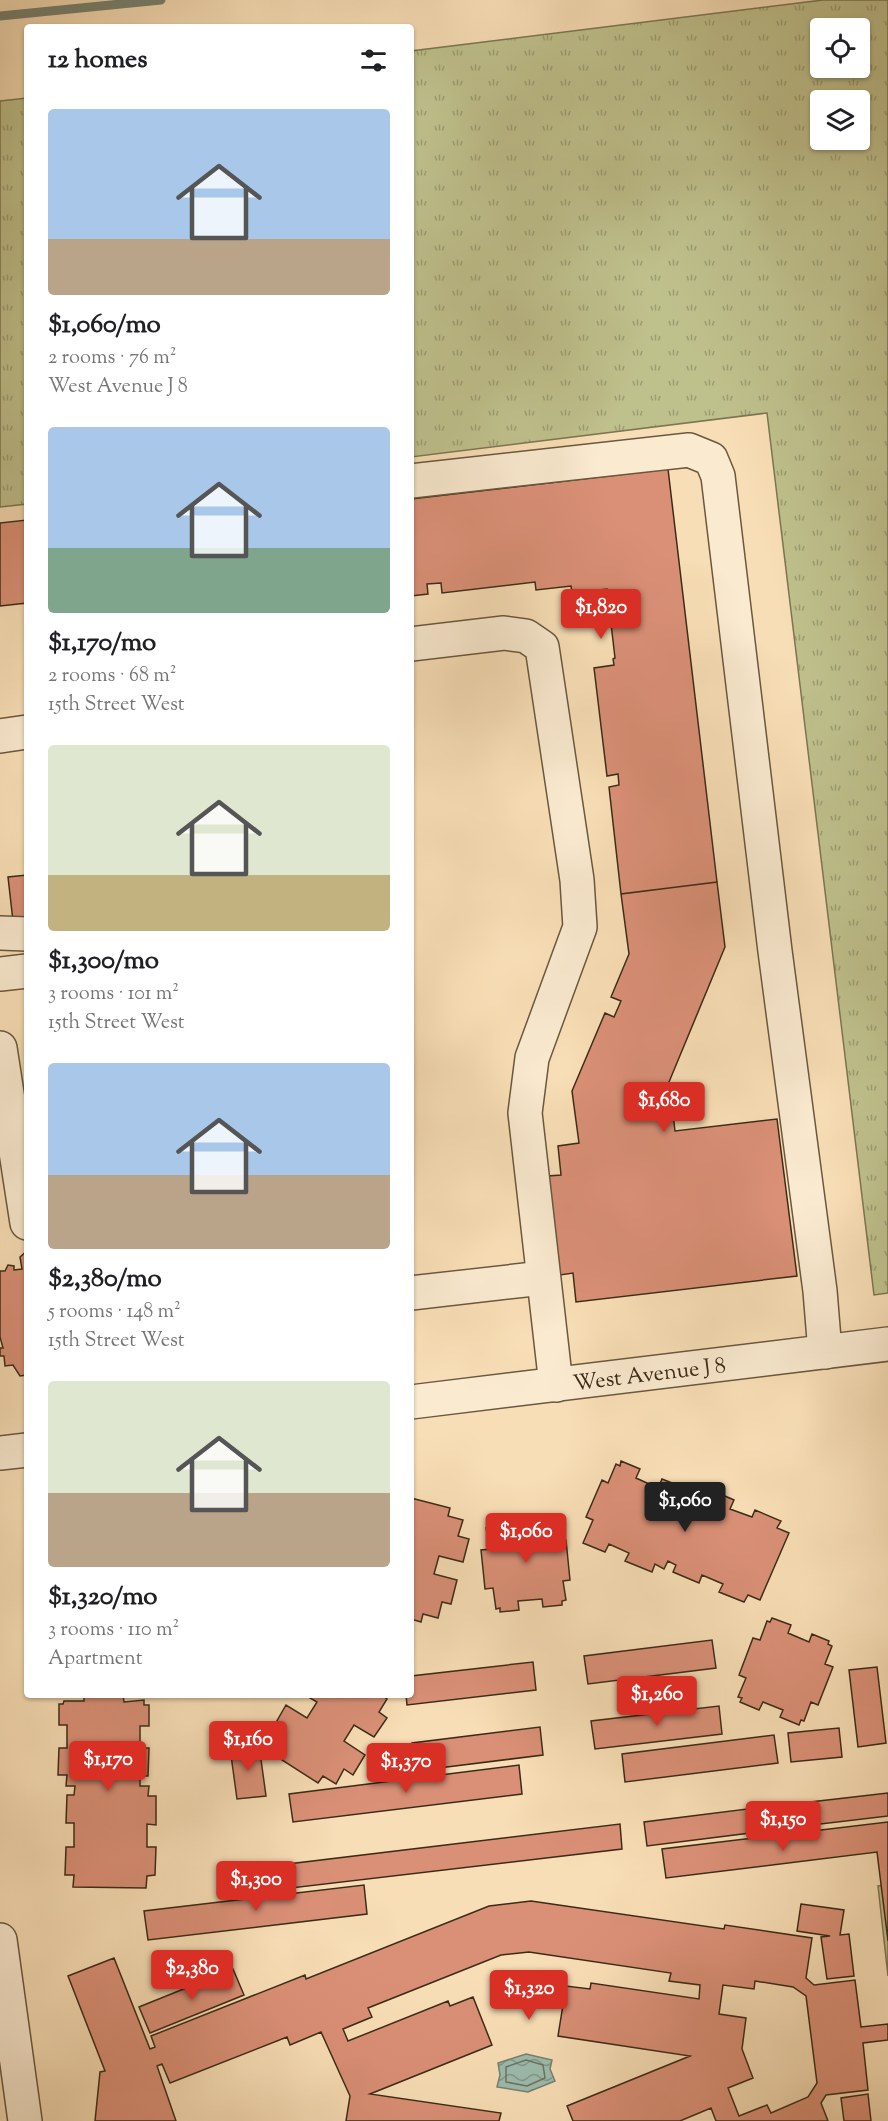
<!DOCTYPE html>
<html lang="en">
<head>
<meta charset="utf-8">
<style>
  :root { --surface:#fff; --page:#f2f2f2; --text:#202124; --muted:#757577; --accent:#d93025 }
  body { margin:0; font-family:"Sorts Mill Goudy",serif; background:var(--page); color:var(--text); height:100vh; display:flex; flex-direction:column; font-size:22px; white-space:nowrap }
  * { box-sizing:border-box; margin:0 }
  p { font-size:20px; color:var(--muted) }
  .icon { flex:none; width:33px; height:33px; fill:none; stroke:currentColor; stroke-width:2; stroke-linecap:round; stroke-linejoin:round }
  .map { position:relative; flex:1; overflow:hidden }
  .sheet { position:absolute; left:24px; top:24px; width:390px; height:1674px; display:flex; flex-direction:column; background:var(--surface); border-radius:6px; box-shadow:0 2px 4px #0004 }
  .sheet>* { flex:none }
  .tools { position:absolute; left:810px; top:18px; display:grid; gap:12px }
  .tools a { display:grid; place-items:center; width:60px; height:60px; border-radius:6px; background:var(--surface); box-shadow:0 2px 4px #0004; font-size:30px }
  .price { position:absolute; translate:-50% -51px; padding:0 14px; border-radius:6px; background:var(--accent); color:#fff; font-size:20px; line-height:39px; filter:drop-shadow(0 2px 3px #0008) }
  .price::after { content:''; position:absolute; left:50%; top:36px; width:18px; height:14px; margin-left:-9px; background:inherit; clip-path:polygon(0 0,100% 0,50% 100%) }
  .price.current { background:#222; color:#fff }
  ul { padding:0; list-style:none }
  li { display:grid; align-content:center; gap:12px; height:318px; padding:0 24px }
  li span { display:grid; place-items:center; height:186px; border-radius:6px; color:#555 }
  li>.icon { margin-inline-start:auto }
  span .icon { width:108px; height:108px; fill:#fffc; stroke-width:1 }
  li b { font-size:26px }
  h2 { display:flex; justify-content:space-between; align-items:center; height:72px; padding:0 24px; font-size:26px }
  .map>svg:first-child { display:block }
</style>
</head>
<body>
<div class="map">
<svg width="888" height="2121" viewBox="0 0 888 2121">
  <defs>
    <pattern id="grass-tufts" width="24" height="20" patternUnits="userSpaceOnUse" patternTransform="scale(1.5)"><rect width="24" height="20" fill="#bfc18d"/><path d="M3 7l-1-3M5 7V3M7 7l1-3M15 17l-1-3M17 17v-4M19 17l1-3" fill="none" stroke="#9c9d72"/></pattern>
    <pattern id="water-waves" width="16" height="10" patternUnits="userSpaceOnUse" patternTransform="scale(1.5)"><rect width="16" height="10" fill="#9dbcae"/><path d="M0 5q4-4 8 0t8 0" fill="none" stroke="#81998d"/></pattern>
  </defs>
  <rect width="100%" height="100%" fill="#f8deb6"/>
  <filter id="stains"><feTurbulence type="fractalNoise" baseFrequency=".00333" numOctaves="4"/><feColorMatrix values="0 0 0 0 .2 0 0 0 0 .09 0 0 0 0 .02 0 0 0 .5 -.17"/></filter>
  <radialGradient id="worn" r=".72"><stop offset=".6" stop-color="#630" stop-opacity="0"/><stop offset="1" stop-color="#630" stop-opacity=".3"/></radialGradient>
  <path fill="url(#grass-tufts)" stroke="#7d7652" stroke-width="1.5" fill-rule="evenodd" d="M 823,0 L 888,0 L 888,1293 L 874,1295 L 767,413 L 411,457 L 411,51 ZM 820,28 L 860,28 L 860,68 L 820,68 ZM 820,100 L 860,100 L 860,140 L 820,140 Z
    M 27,98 L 27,504 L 0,507 L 0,101 Z"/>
  <path fill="#bfc18d" stroke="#7d7652" stroke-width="1.5" d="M 888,1885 L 888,1976 L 878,1886 Z"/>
  <path fill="url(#water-waves)" stroke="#768272" stroke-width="1.5" d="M 526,2054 L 552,2060 L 550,2069 L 555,2081 L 528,2092 L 497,2087 L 500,2075 L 498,2063 Z"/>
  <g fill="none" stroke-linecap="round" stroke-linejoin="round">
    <path stroke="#6c7462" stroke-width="1.5" d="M 526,2060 L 543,2065 L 545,2078 L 527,2086 L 506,2082 L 506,2067 Z"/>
    <path stroke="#768272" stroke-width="9" d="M 0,16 L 161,0"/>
  </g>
  <path fill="#da9077" stroke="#3b2c17" stroke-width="1.5" fill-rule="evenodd" d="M 668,469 L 717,882 L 621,894 L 609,787 L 619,785 L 618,774 L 607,776 L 594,668 L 614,665 L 613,659 L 615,658 L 607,589 L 572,593 L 571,586 L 536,590 L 535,582 L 442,593 L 441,583 L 427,584 L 428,594 L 411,596 L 411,499 Z
    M 27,520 L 27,603 L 0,606 L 0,523 Z
    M 27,875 L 27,929 L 14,930 L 8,877 Z
    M 717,882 L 725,947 L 669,1082 L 675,1131 L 777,1119 L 797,1276 L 576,1302 L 573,1273 L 560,1275 L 548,1176 L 561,1175 L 558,1146 L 579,1143 L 572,1091 L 605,1013 L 614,1017 L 621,1001 L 611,997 L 629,954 L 621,894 Z
    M 27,1251 L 27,1375 L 20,1376 L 13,1365 L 5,1366 L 4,1356 L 0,1356 L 0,1348 L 3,1348 L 0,1337 L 0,1271 L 5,1271 L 8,1265 L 14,1266 L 14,1270 L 22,1269 L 20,1257 Z
    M 621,1461 L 640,1469 L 636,1478 L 658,1488 L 662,1479 L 687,1489 L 683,1498 L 693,1502 L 696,1494 L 705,1498 L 709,1489 L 734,1500 L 730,1509 L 752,1517 L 755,1510 L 781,1521 L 777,1528 L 789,1533 L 760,1600 L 748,1595 L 744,1602 L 719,1592 L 723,1584 L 702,1575 L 699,1583 L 673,1572 L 676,1565 L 668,1561 L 664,1569 L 655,1564 L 652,1572 L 625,1561 L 629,1553 L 609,1544 L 605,1552 L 583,1543 L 593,1520 L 586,1517 L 602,1480 L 608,1483 L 616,1464 L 620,1466 Z
    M 411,1498 L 450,1508 L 448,1516 L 463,1520 L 458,1536 L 469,1539 L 463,1562 L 439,1556 L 434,1574 L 457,1580 L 451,1604 L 442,1602 L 438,1618 L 423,1614 L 421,1622 L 411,1619 Z
    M 552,1516 L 552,1519 L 556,1519 L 558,1541 L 566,1540 L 570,1580 L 563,1581 L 566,1600 L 562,1601 L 562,1605 L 543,1607 L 542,1599 L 518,1601 L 519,1610 L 500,1612 L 500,1608 L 496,1609 L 493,1588 L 485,1589 L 481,1550 L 490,1549 L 486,1528 L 489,1528 L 489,1523 L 508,1521 L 509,1530 L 534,1527 L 533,1518 Z
    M 772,1618 L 791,1625 L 788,1633 L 809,1642 L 812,1634 L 829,1641 L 828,1644 L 832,1646 L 825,1664 L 833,1667 L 818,1705 L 811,1702 L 804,1721 L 801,1720 L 799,1725 L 780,1717 L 783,1710 L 763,1702 L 759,1710 L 740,1702 L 742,1698 L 738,1697 L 746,1678 L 739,1675 L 753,1638 L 760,1640 L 767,1621 L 770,1622 Z
    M 712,1640 L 716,1668 L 588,1684 L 584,1656 Z
    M 533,1662 L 536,1690 L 407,1705 L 406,1695 L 411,1695 L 411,1676 Z
    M 877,1667 L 886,1743 L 858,1747 L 849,1670 Z
    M 84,1695 L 123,1695 L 124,1702 L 144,1700 L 144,1705 L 149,1705 L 149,1726 L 140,1726 L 140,1748 L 149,1748 L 148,1776 L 140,1776 L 140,1786 L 149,1786 L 148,1796 L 156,1796 L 156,1825 L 147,1824 L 147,1847 L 156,1847 L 155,1875 L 147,1876 L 146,1888 L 73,1887 L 74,1875 L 65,1875 L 66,1847 L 74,1847 L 74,1823 L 66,1823 L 67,1795 L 74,1795 L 75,1786 L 66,1786 L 67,1775 L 58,1775 L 59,1748 L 67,1748 L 67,1725 L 59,1725 L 59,1704 L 63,1704 L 64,1701 L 84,1701 Z
    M 305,1695 L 381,1695 L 387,1699 L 379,1712 L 387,1718 L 374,1737 L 354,1725 L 344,1741 L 365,1755 L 353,1775 L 344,1769 L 336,1784 L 323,1776 L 318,1783 L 282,1760 L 286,1753 L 274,1746 L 283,1731 L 274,1726 L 286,1705 L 307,1718 L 317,1702 Z
    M 719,1706 L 722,1734 L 595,1749 L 591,1721 Z
    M 540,1727 L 543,1755 L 415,1771 L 412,1743 Z
    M 839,1728 L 842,1757 L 791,1762 L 788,1733 Z
    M 774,1735 L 778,1763 L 625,1782 L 622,1754 Z
    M 259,1745 L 266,1796 L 237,1799 L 230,1748 Z
    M 519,1765 L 522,1794 L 293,1822 L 289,1794 Z
    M 888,1793 L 888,1816 L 770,1830 L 767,1807 Z
    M 747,1809 L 750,1833 L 647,1846 L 644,1822 Z
    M 888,1822 L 888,1941 L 877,1852 L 666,1878 L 662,1849 Z
    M 620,1824 L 622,1849 L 291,1888 L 288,1864 Z
    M 364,1885 L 367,1914 L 148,1940 L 144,1911 Z
    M 531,1901 L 724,1929 L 725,1925 L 812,1938 L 806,1978 L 814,1985 L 855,1980 L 861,2027 L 888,2024 L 888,2040 L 863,2043 L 868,2090 L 826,2095 L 821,2103 L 828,2121 L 716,2121 L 711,2108 L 680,2121 L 573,2121 L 567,2106 L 690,2056 L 558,2036 L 566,1986 L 590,1989 L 591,1983 L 699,1999 L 700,1985 L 669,1981 L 671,1973 L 529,1952 L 501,1955 L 368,2008 L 372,2017 L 343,2029 L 348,2041 L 448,2001 L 450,2006 L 473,1997 L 492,2045 L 370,2094 L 501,2113 L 499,2121 L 346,2121 L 350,2096 L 321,2032 L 290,2045 L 287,2037 L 170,2083 L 162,2064 L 157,2066 L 176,2121 L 95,2121 L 100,2072 L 105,2071 L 68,1976 L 114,1958 L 150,2049 L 155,2047 L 151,2036 L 305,1975 L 306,1979 L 489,1906 ZM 755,1981 L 793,1987 L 806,1996 L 817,2083 L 808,2097 L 771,2113 L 767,2105 L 739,2116 L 728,2088 L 753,2078 L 742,2049 L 746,2018 L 719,2014 L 723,1985 L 754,1989 Z
    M 801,1904 L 844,1910 L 840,1935 L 849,1934 L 854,1976 L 827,1979 L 821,1937 L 830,1936 L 797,1931 Z
    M 233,1969 L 244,1995 L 150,2033 L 139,2007 Z
    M 868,2094 L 871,2121 L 844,2121 L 841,2098 Z"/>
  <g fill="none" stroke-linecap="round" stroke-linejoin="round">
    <defs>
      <g id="minor">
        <path d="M 411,481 L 689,450 L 711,459 L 718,476 L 775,951 L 820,1291 L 825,1352"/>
        <path d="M 411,644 L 504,633 L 526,636 L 542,647 L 577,880 L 580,927 L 532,1058 L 525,1113 L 556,1385"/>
        <path d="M 0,736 L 27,732"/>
        <path d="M 0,933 L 27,934"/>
        <path d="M 0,974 L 27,971"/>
        <path d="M 0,1048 L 27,1223"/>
        <path d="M 411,1293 L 543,1278"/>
        <path id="s1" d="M 411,1402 L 888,1344"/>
        <path d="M 0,1453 L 27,1450"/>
        <path d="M 0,1940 L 25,2121"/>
      </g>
    </defs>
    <use href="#minor" stroke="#6a583f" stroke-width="36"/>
    <use href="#minor" stroke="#faead0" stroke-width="33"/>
  </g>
  <g text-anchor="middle" stroke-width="4.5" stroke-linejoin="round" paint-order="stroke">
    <g font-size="22" fill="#3b2c17" stroke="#faead0">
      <text dy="8" stroke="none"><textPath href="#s1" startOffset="240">West Avenue J 8</textPath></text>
    </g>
  </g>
  <rect width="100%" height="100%" filter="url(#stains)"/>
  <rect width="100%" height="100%" fill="url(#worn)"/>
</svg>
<div class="tools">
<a><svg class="icon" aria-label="locate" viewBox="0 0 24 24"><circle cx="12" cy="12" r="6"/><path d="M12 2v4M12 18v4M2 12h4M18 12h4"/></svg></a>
<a><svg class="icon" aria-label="layers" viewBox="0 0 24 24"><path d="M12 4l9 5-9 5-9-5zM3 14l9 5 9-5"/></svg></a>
</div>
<b class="price" style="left:601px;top:640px">$1,820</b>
<b class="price" style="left:664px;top:1133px">$1,680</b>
<b class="price current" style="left:685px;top:1533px">$1,060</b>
<b class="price" style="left:526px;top:1564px">$1,060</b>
<b class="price" style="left:657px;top:1727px">$1,260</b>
<b class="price" style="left:248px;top:1772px">$1,160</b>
<b class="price" style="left:108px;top:1792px">$1,170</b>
<b class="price" style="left:406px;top:1794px">$1,370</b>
<b class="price" style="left:783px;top:1852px">$1,150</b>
<b class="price" style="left:256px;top:1912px">$1,300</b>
<b class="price" style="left:192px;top:2001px">$2,380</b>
<b class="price" style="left:529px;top:2021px">$1,320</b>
<section class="sheet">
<h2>12 homes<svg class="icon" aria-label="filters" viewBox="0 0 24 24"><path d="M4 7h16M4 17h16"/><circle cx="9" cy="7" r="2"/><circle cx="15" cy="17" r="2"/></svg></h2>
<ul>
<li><span style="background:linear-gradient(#a9c7e8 70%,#b9a48a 0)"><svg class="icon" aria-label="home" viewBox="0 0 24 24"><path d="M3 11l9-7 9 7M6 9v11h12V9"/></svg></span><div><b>$1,060/mo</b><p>2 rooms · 76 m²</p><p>West Avenue J 8</p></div></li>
<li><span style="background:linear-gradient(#a9c7e8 65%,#7fa58c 0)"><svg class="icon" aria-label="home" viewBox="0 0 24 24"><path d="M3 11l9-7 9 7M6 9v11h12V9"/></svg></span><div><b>$1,170/mo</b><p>2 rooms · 68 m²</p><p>15th Street West</p></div></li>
<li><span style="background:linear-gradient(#dfe7d0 70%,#c2b280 0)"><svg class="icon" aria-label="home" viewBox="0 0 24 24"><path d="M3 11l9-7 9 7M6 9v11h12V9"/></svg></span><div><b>$1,300/mo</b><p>3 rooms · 101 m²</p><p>15th Street West</p></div></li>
<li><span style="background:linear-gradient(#a9c7e8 60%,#b9a48a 0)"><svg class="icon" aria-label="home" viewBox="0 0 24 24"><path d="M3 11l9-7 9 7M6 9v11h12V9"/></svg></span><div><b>$2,380/mo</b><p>5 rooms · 148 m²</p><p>15th Street West</p></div></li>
<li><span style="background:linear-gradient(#dfe7d0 60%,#b9a48a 0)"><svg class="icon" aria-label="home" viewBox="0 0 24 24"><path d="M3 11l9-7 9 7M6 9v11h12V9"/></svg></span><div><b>$1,320/mo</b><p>3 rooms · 110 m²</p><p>Apartment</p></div></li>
</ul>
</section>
</div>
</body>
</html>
